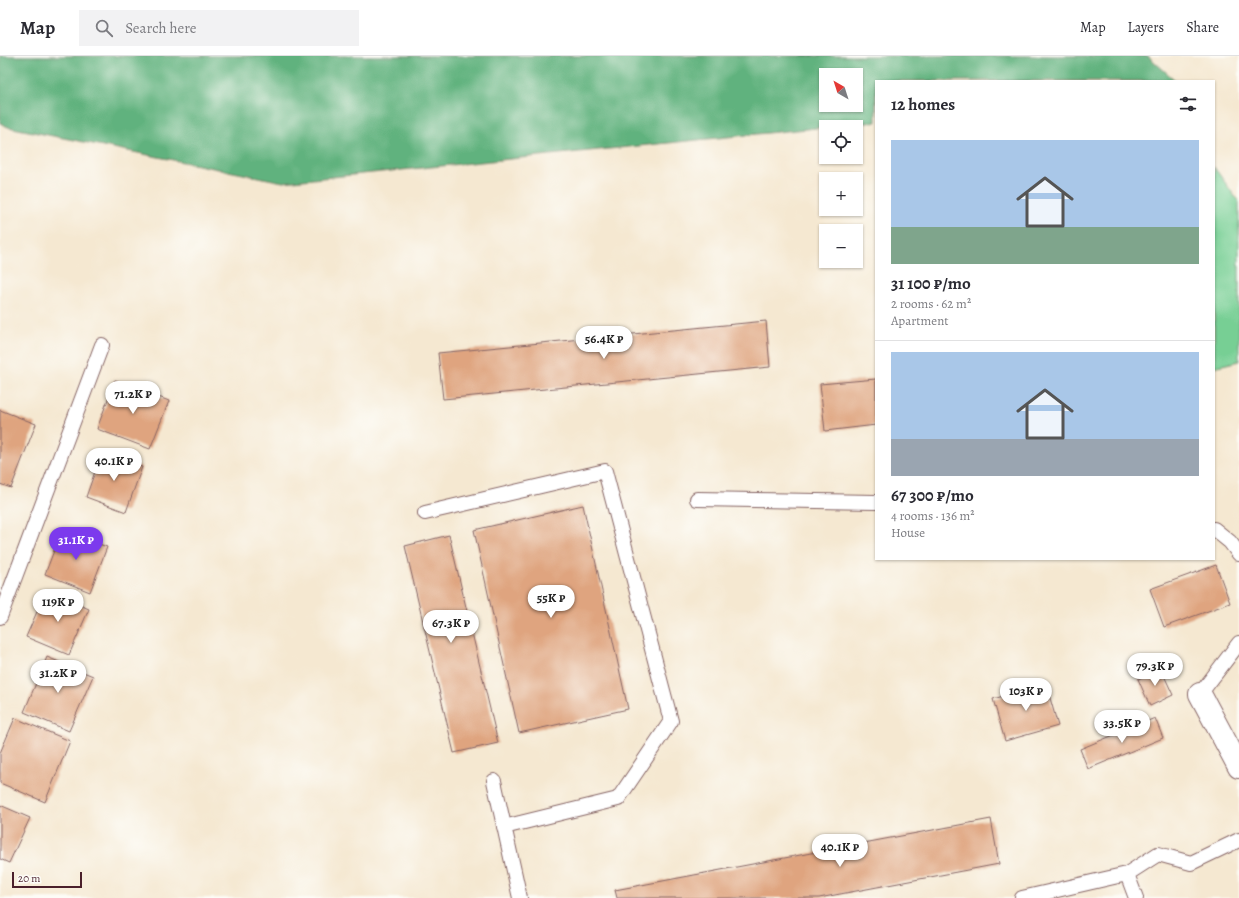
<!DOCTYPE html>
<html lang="en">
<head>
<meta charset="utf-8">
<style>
  :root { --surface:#fff; --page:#f2f2f3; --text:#2b2b33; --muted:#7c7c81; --line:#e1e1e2; --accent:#7c3aed }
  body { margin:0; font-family:Alegreya,serif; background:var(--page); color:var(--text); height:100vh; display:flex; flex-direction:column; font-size:15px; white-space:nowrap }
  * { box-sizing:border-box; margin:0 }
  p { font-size:13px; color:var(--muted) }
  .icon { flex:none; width:22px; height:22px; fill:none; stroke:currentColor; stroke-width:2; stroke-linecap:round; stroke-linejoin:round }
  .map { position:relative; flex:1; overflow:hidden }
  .panel { position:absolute; left:875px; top:24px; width:340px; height:480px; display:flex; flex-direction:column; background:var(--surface); border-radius:0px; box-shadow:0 1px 3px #0004 }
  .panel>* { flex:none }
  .needle { width:26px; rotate:321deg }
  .fabs { position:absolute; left:819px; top:12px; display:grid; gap:8px }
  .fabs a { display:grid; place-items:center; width:44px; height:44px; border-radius:0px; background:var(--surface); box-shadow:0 1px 3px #0004; font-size:20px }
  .scale { position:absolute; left:12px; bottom:10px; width:70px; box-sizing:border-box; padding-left:4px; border:2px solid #4a1f2b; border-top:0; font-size:11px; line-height:14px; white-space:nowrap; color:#4a1f2b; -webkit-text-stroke:3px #fdfcf7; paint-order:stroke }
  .price { position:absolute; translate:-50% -34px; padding:0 9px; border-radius:14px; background:#fff; color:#222; font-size:13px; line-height:26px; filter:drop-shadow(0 1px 2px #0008) }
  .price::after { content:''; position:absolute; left:50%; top:24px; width:12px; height:9px; margin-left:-6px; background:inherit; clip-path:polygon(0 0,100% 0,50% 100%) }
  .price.selected { background:var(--accent); color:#fff }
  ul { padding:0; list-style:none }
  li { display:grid; align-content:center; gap:8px; height:212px; padding:0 16px }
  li+li { border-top:1px solid var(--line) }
  li span { display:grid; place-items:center; height:124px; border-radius:0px; color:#555 }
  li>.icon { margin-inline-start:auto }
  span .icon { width:72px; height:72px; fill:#fffc; stroke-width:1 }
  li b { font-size:17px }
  h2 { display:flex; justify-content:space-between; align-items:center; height:48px; padding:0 16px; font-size:17px }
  header { display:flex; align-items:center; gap:24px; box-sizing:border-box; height:56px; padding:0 20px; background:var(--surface); border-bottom:1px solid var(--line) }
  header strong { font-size:19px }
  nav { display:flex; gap:22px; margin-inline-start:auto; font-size:14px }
  .search { width:280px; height:36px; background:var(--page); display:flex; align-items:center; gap:10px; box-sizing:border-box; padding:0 14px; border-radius:0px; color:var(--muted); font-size:15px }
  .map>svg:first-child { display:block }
</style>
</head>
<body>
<header>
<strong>Map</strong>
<div class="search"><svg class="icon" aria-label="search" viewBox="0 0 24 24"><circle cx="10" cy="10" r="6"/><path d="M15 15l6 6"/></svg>Search here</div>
<nav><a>Map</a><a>Layers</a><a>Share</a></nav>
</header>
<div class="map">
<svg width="1239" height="842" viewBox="0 0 1239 842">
  <rect width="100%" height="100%" fill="#fdfcf7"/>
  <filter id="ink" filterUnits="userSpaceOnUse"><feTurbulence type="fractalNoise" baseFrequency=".025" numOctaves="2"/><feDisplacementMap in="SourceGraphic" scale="8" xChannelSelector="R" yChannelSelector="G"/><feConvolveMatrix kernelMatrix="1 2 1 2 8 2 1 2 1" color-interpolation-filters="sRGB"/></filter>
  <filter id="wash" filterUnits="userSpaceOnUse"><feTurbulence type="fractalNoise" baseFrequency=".012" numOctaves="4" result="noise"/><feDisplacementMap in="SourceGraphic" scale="16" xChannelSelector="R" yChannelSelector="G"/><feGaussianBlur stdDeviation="0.9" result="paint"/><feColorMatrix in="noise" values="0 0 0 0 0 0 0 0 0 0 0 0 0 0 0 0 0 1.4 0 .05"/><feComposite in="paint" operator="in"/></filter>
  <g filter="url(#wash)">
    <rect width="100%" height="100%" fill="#f5e8d1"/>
    <path fill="#77cf94" stroke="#607760" d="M 1214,111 L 1239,146 L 1239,305 L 1214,311 Z"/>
    <path fill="#61b27e" stroke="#566854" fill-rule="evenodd" d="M 0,0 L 1148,0 L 1176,25 L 876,25 L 876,66 L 283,126 L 8,71 L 0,67 ZM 826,19 L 856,19 L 856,49 L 826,49 Z"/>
    <g id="blocks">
      <path fill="#dfa47f" d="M 766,265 L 770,311 L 443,343 L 438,297 Z
        M 876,323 L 876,369 L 825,375 L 820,328 Z
        M 115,324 L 169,345 L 150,393 L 97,373 Z
        M 0,354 L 36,368 L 11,432 L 0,428 Z
        M 102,396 L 142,411 L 126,456 L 86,441 Z
        M 583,449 L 628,653 L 519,677 L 474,474 Z
        M 62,474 L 107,491 L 90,536 L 45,518 Z
        M 449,479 L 498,687 L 454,697 L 405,490 Z
        M 1216,509 L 1230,547 L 1164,571 L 1150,533 Z
        M 46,535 L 89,553 L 69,599 L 26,581 Z
        M 47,601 L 93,620 L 69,675 L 24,656 Z
        M 1161,613 L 1173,639 L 1150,650 L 1138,623 Z
        M 1046,628 L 1058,670 L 1005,685 L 993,643 Z
        M 15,662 L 70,685 L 45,746 L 0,727 L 0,697 Z
        M 1155,662 L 1163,682 L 1088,713 L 1080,693 Z
        M 0,749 L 30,762 L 9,807 L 0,803 Z
        M 991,763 L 999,808 L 819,842 L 617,842 L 615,834 Z"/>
    </g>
  </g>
  <g filter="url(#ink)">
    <use href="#blocks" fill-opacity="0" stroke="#866565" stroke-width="1"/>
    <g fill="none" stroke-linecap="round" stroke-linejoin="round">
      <defs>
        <path id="lane" d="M 697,443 L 876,446
          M 425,457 L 605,415 L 671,665 L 618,743 L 504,771
          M 1214,473 L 1230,486 L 1239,498
          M 0,561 L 102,289
          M 1200,638 L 1239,587
          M 494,725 L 520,842
          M 1127,818 L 1136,842
          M 1022,842 L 1127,818 L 1158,798 L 1191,807 L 1239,784"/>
        <path id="street" d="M 1200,638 L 1239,711"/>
      </defs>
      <use href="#lane" stroke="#866565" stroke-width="16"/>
      <use href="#street" stroke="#866565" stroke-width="24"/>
      <use href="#lane" stroke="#fff" stroke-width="14"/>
      <use href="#street" stroke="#fff" stroke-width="22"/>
    </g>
  </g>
</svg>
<div class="fabs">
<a><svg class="needle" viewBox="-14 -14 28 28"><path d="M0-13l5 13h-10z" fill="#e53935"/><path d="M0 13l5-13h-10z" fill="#7c7c81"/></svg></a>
<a><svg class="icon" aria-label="locate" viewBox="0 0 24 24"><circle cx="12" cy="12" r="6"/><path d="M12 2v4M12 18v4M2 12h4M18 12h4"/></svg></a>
<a>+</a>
<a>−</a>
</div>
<div class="scale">20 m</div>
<b class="price" style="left:604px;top:304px">56.4K ₽</b>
<b class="price" style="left:133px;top:359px">71.2K ₽</b>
<b class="price" style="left:114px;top:426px">40.1K ₽</b>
<b class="price selected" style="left:76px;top:505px">31.1K ₽</b>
<b class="price" style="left:551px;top:563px">55K ₽</b>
<b class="price" style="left:58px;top:567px">119K ₽</b>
<b class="price" style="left:451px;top:588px">67.3K ₽</b>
<b class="price" style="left:1155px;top:631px">79.3K ₽</b>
<b class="price" style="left:58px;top:638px">31.2K ₽</b>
<b class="price" style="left:1026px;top:656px">103K ₽</b>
<b class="price" style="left:1122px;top:688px">33.5K ₽</b>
<b class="price" style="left:840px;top:812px">40.1K ₽</b>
<section class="panel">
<h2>12 homes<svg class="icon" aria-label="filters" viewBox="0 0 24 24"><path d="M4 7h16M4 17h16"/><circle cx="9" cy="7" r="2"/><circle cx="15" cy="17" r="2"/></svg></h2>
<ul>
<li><span style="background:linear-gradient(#a9c7e8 70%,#7fa58c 0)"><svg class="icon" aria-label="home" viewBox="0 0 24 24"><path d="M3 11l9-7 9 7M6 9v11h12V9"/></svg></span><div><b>31 100 ₽/mo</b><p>2 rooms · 62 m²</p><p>Apartment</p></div></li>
<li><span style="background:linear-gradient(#a9c7e8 70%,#9aa5b1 0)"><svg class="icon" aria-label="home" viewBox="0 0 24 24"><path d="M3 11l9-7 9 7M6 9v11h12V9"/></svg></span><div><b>67 300 ₽/mo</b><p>4 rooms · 136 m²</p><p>House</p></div></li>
</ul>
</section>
</div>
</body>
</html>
